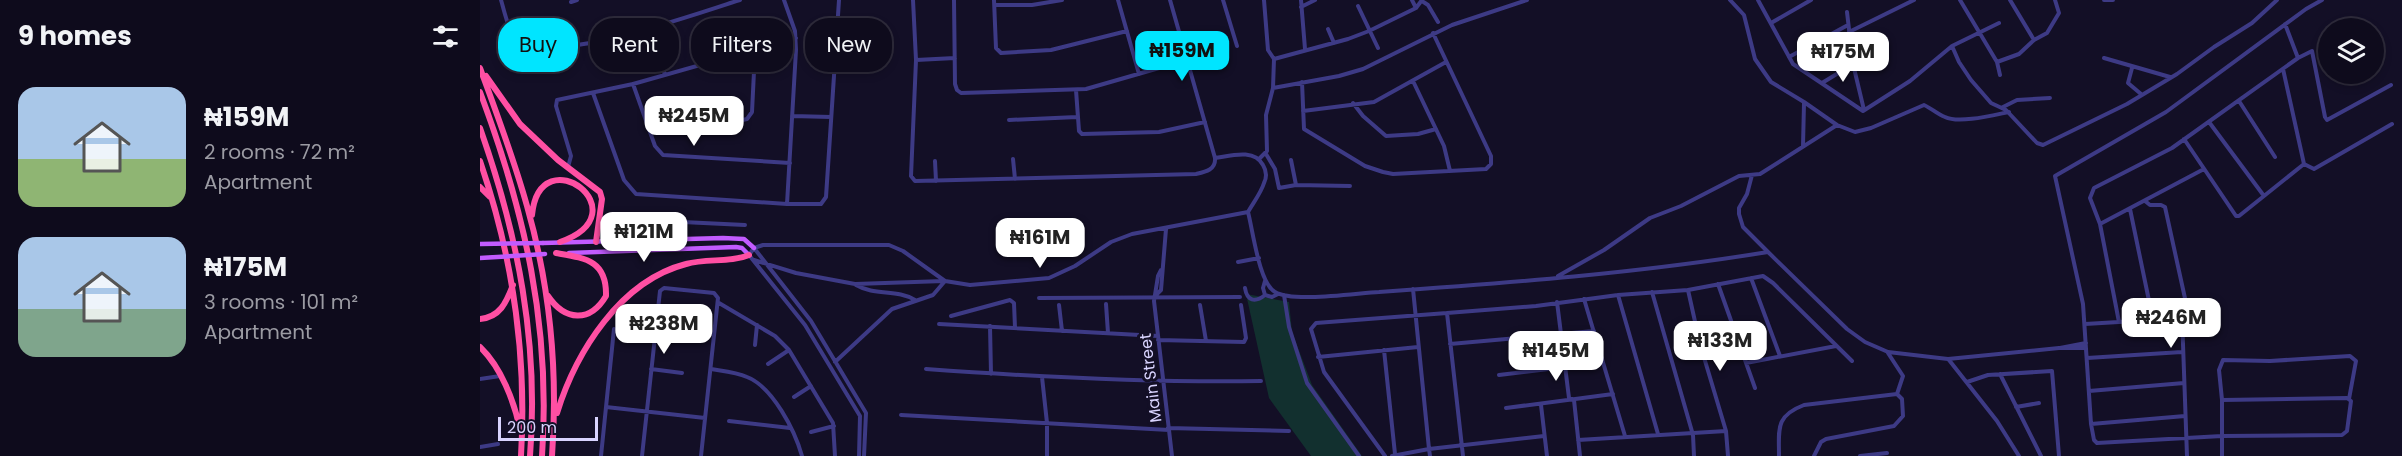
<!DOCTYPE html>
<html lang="en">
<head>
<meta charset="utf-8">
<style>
  :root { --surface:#0e0b1c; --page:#1c1929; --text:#f1f3f6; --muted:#9b9ba3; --line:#2e2b3b; --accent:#00e5ff }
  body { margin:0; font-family:Poppins,sans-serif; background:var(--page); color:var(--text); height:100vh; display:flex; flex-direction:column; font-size:22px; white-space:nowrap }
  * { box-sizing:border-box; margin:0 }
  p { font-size:20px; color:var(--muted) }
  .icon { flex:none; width:33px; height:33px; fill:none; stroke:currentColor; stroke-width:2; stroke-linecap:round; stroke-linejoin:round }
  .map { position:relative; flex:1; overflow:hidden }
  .panel { display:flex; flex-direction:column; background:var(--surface); width:480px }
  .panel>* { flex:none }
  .banner { position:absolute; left:18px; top:18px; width:570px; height:54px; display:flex; gap:12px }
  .buttons { position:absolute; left:1838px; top:18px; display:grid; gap:12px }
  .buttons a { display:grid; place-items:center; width:66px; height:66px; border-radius:50%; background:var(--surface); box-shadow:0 3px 9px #0003,0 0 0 2px var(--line); font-size:30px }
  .scale { position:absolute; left:18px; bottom:15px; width:100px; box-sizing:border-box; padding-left:6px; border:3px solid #d9d4ff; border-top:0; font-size:16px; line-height:21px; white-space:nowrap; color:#d9d4ff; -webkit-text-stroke:4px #130f26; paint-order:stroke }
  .price { position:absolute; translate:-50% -51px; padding:0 14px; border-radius:12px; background:#fff; color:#222; font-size:20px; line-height:39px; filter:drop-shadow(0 2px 3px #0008) }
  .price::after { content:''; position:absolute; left:50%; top:36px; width:18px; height:14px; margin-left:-9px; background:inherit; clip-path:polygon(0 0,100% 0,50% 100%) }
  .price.active { background:var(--accent); color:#111 }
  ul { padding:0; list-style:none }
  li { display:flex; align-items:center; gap:18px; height:150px; padding:0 18px }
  li span { display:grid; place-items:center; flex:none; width:168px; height:120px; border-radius:18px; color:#555 }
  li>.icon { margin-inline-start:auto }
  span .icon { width:72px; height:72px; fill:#fffc; stroke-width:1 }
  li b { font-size:26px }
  h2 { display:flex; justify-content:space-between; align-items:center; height:72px; padding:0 18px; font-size:26px }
  .tag { padding:0 21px; border-radius:24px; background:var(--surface); box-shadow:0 3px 9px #0003,0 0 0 2px var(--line); font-size:21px; line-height:54px }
  .tag.active { background:var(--accent); color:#111 }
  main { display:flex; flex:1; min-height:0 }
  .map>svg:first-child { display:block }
</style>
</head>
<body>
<main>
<section class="panel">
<h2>9 homes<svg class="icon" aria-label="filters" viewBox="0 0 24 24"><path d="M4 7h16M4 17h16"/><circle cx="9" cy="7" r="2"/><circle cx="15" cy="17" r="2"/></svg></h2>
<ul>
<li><span style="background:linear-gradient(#a9c7e8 60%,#8fb573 0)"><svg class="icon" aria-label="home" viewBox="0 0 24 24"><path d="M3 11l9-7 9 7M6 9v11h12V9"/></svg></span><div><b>₦159M</b><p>2 rooms · 72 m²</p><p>Apartment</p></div></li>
<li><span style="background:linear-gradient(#a9c7e8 60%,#7fa58c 0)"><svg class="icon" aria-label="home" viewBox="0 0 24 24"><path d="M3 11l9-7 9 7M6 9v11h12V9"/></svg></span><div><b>₦175M</b><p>3 rooms · 101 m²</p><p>Apartment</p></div></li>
</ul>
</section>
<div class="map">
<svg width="1922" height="456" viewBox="0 0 1922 456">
  <rect width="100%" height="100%" fill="#130f26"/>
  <path fill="#12302f" d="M 766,294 L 809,302 L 812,332 L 832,385 L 882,456 L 831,456 L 789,398 Z"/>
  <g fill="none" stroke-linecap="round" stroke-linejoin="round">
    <path stroke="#3d3a85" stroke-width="4" d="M 21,0 C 25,13 28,33 40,41 C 73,66 220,12 260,0
      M 304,0 L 315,31 L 316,50 L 307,204
      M 433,0 L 436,60 L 431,176 L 435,181 L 716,174 C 725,172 736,170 735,158 L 690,0
      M 474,0 L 475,84 L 477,90 L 481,93 L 606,89 L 707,60
      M 514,0 L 516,48 L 521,53 L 571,50 L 647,31
      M 638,0 L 659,74
      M 743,0 L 757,46
      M 784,0 L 788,50 L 794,59
      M 821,0 L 825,49
      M 932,0 L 936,8
      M 1250,0 L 1264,15 L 1275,59 L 1291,82 L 1324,102 L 1357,125 L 1375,132 L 1391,128 L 1444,105 C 1451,108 1457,114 1465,117 C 1479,124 1514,115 1529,112
      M 1278,0 L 1313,64 L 1383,111 L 1430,81 L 1472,46 L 1519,23
      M 1480,0 L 1517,62 L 1520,75
      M 1530,0 L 1554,40
      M 1624,0 L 1633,0
      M 942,1 L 948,5 L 958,22
      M 91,2 L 97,0
      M 515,5 L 552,5 L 582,0
      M 878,6 L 898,48
      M 821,7 L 835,0
      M 1367,12 L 1373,64 L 1384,110
      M 1291,23 L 1331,0
      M 169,28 L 185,75
      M 848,29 L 854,43
      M 1369,32 L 1434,0
      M 1472,46 L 1479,62 L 1491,80 L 1511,103 L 1526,110 L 1557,143 L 1563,145 L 1647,104 L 1697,74 L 1734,47 L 1772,23 L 1797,0
      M 1309,57 L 1368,25
      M 1624,58 L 1690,77
      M 1818,58 L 1832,51 L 1845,117 L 1847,120 L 1911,85
      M 436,60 L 475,58
      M 1517,62 L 1539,54 L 1554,40 L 1567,33 L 1579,13 L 1575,0
      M 1652,68 L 1648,83 L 1661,94
      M 933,81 L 964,146 L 970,171
      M 822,82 L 824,129 L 885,166 L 903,172 L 913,174 L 1006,169 L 1011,164 L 1011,156 L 953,33
      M 1342,83 L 1373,64
      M 153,84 L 175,146 L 183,155 L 310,163
      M 793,88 L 794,59 L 868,39 L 889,31 L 936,8 L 942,0
      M 596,90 L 599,131 L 602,134 L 679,132 L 725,122
      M 113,93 L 144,180 L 156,194 L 307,204 L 341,204 L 346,197 L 359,0
      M 1759,101 L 1795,157
      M 873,103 L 883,116 L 906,136 L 938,134 L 956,129
      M 1523,107 L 1537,100 L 1570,98
      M 823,111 L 894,102 L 966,62
      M 312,116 L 351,117
      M 195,118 L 258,121 L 267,119 L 272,112 L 275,51
      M 529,120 L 597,117
      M 1729,122 L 1784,196
      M 1704,139 L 1756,216 L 1759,216 L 1824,164 L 1803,69
      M 1323,146 L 1324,103
      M 786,154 L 795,169 L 799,188 L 816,185 L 870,186
      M 735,158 C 750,156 774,148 783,165 C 786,170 787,177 784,183 C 781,193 773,203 768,212 C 773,231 779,283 795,292 C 813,303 877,293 899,292 C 1029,283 1159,273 1288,252 L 1367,329 L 1385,342 L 1408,352 L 1468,359 L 1579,348 L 1606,348
      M 533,159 L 535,179
      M 779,159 L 787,151 L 786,115 L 793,88 L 859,76 L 883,69 L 972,25 L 1047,0
      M 811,160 L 816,185
      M 455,161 L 456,181
      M 1824,164 L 1834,169 L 1912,124
      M 88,167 L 91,156 L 76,106 L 77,100 L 153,84 L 316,38
      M 1272,175 L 1267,194 L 1259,208 L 1259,214 L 1263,227 L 1288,252
      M 1665,201 L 1670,205 L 1681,205 L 1685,207 L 1708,312 L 1702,316
      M 1650,209 L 1673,320
      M 119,218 L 265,225
      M 1620,224 L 1724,169
      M 274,248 L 331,321 L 386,413 L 384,456
      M 274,260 L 316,273 L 375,284 L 464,281
      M 758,262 L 779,258
      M 681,270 L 678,276 L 674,301 L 692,456
      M 1078,276 L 1124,250 L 1170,218 L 1201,206 L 1259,176 L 1280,174 L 1357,125
      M 1271,278 L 1300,356
      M 1238,284 L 1275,388
      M 376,285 C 395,296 417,289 435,300
      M 765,288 C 767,301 775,303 785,295 L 792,297 L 798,294
      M 933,289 L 949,449 L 1064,436
      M 1208,290 L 1220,344 L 1246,431 L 1248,456
      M 1172,292 L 1213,435 L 1214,456
      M 785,295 L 783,288 L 785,281
      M 804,295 L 809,327 L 827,383 L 879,456
      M 1138,295 L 1178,434
      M 674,297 L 681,290 L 686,229
      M 559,298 L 760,297
      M 1104,299 L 1145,436
      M 1077,302 L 1089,398 L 1094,400 L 1100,456
      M 239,303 L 295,336 L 309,350 L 353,423 L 355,456
      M 626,304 L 628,333
      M 579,305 L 582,331
      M 720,305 L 726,341
      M 967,313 L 983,456
      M 471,316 L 530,300 L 534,303 L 535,328
      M 1639,322 L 1620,224 L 1610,198 L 1614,188 L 1692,148 L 1818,58 L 1805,24
      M 459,324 L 678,336
      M 1605,324 L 1673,320 L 1702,316 L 1707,456
      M 510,326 L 511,374
      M 176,329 L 210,332
      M 678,340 L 764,342 L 766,338 L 761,305
      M 970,344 L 1114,331
      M 275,345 L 277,325
      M 1580,348 L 1606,343
      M 904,350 L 915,454
      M 838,357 L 938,347
      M 1607,358 L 1702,352
      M 1469,360 L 1517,421 L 1539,456
      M 355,362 L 412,309 L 453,295 L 465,281 L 490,285 L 569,278 L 595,266 L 631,242 L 652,234 L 768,212
      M 1266,363 L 1356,346
      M 288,364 L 309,350
      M 171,369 L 202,373
      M 231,369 C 243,371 256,372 267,377 C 293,387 315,431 322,456
      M 446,369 C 558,377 669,383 781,381
      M 1520,374 L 1561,456
      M 1019,375 L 1085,367
      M 562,377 L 567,423 L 567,456
      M 0,379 L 20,376
      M 1487,382 L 1508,375 L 1572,371 L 1579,456
      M 1609,391 L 1704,383
      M 314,397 L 331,386
      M 1742,400 L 1739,370 L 1743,360 L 1790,361 L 1870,356 L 1876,361 L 1869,399
      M 1061,405 L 1067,456
      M 126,407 L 225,418
      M 1536,407 L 1559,403
      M 1026,408 L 1133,394
      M 421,415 L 689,430
      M 249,421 L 310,428
      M 1611,424 L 1705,416
      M 688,428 L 809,431
      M 331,432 L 354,426
      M 1098,440 L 1246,431
      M 0,447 L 18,444
      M 121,456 L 134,329
      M 162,456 L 180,291 L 184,288 L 234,293 L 238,298 L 221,456
      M 379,456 L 380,416 L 325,325 L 269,255 L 274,248 L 283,245 L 409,245 L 423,251 L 465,281
      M 905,456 L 844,372 L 831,329 L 836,323 L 967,313 L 1056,306 L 1138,295 L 1208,290 L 1283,276 L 1293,283 L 1372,361
      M 912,456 L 949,449 L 950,456
      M 1299,456 C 1299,429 1295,416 1324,405 L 1417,394 L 1423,376 L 1408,353
      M 1334,456 L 1341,442 L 1346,439 L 1414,426 L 1423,416 L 1422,399 L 1417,394
      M 1380,456 L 1407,453
      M 1742,456 L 1742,400 L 1867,398 L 1871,401 L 1867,431 L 1862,435 L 1742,436 L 1617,443 L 1614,440 L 1611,424 L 1603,304 L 1575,176 L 1686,112 L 1826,9 L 1842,0"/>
    <path stroke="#c25bff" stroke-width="4.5" d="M 63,243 L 243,238 L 264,239 L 274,248
      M 89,253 L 256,247 L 262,248 L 269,255"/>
    <path stroke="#ff4fa3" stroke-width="6" d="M 0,68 C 17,114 34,159 47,206 C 70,287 78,373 72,456
      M 6,76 L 40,124 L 78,160 L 120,192 L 122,199 L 116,242
      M 0,92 C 45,212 71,327 62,456
      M 0,128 C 38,235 59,343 50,456
      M 0,161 C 33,257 47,355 41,456
      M 0,187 L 10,197
      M 52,215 C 60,135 164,213 80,242
      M 68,296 C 85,321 110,323 126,296 C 127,260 105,258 76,253
      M 0,319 C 20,317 26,303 33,285
      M 0,347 C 21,367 34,401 40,429
      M 77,413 C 96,352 140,281 206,264 C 227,258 250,263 269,255"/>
    <path stroke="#c25bff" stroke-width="4.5" d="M 0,244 L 63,243
      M 0,258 L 65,254"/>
  </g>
  <g text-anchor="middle" stroke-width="6" stroke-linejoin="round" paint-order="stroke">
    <g font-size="16" fill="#d9d4ff" stroke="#130f26">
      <text transform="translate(670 378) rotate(-97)" y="6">Main Street</text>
    </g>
  </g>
</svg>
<div class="buttons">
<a><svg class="icon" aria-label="layers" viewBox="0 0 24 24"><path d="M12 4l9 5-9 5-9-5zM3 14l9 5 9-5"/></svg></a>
</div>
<div class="scale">200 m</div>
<b class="price active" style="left:702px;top:82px">₦159M</b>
<b class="price" style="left:1363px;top:83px">₦175M</b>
<b class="price" style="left:214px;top:147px">₦245M</b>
<b class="price" style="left:164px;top:263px">₦121M</b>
<b class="price" style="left:560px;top:269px">₦161M</b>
<b class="price" style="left:1691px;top:349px">₦246M</b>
<b class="price" style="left:184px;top:355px">₦238M</b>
<b class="price" style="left:1240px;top:372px">₦133M</b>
<b class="price" style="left:1076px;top:382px">₦145M</b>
<div class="banner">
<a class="tag active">Buy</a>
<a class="tag">Rent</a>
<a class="tag">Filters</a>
<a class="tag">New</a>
</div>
</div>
</main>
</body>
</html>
